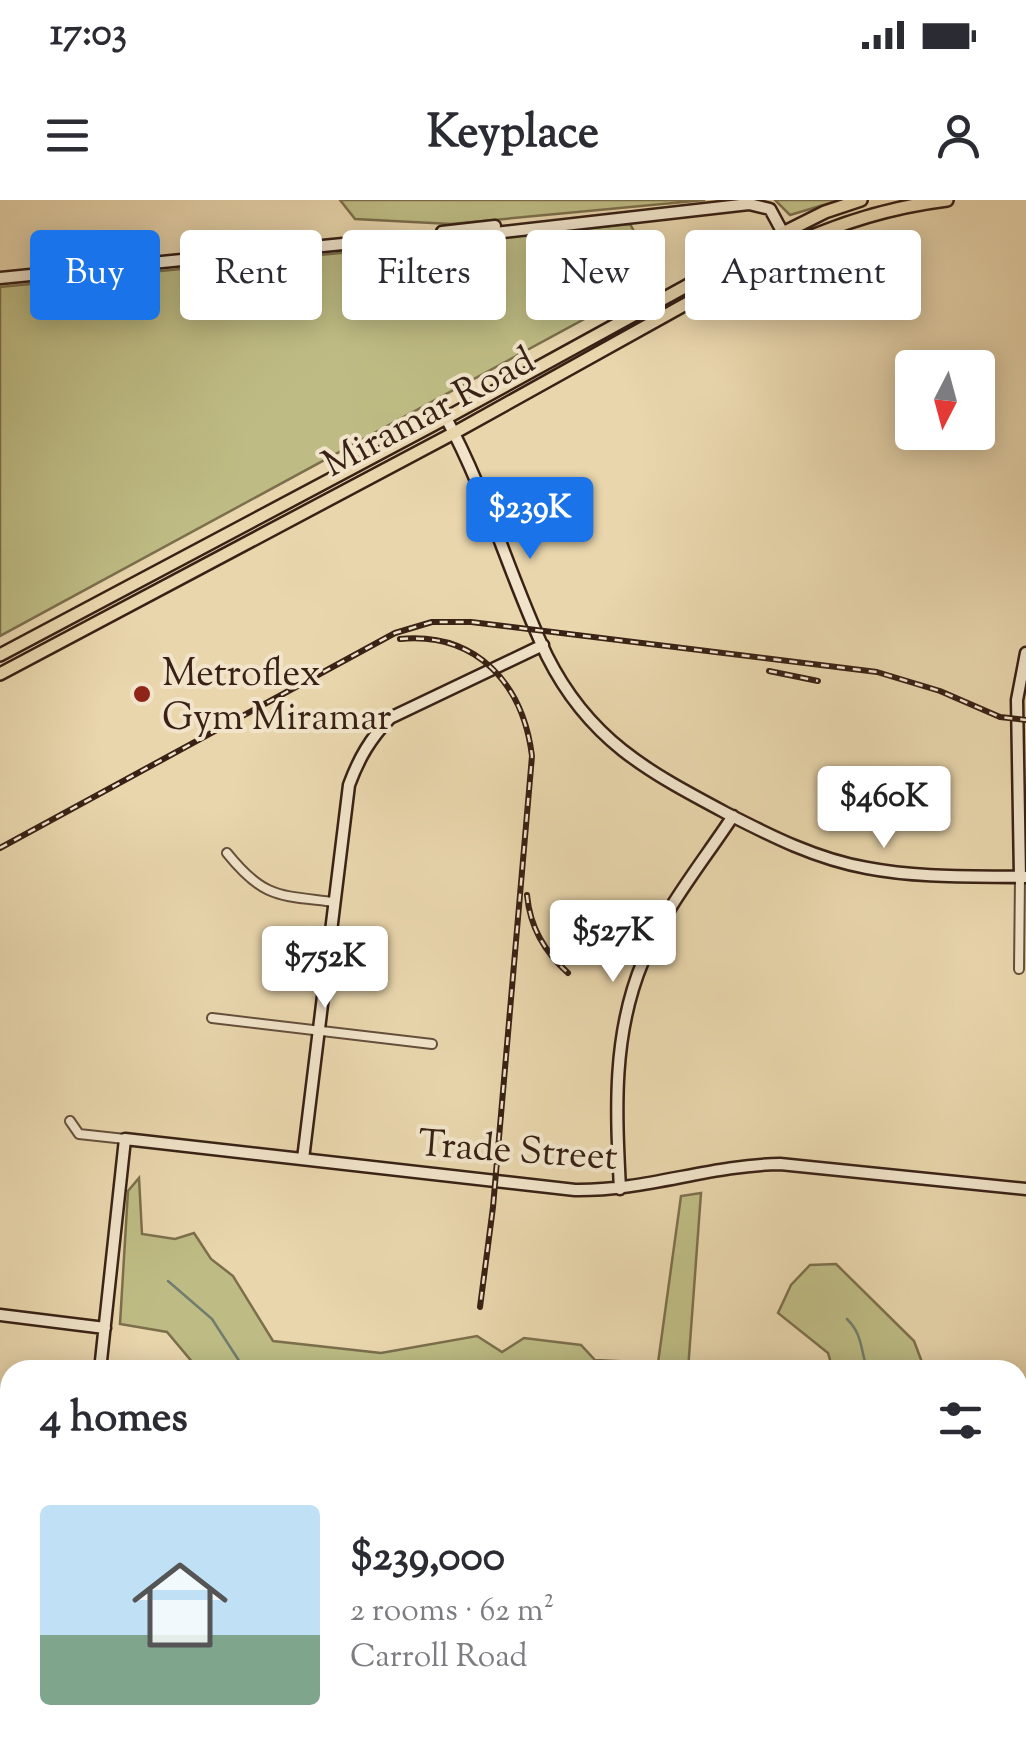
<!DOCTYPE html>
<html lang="en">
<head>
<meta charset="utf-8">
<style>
  :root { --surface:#fff; --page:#f2f2f3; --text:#2b2b33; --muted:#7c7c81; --accent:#1a73e8 }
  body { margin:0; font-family:"Sorts Mill Goudy",serif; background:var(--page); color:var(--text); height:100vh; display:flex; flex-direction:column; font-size:38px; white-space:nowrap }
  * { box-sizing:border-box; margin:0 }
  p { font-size:32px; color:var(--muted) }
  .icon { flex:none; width:55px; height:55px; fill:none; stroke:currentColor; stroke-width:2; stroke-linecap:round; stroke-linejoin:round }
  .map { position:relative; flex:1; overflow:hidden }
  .panel { position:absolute; left:0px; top:1160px; width:1028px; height:392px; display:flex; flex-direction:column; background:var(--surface); border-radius:30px 30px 0 0; box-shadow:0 5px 25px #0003 }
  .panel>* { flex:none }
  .hud { position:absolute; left:30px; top:30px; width:968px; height:90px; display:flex; gap:20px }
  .needle { width:65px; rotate:186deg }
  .buttons { position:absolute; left:895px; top:150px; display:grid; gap:20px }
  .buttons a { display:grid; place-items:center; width:100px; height:100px; border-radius:10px; background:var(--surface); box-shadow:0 5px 25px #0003; font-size:50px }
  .price { position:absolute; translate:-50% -85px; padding:0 22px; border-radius:10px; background:#fff; color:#222; font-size:32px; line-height:65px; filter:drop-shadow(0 2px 5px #0008) }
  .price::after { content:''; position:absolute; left:50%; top:60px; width:30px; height:22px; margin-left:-15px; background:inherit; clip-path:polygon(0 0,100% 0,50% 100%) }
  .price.current { background:var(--accent); color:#fff }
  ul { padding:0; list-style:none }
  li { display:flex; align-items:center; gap:30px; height:250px; padding:0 40px }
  li span { display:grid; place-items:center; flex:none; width:280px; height:200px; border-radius:10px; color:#555 }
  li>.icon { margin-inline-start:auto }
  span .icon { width:120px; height:120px; fill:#fffc; stroke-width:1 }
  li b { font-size:42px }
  h2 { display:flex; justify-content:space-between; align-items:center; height:120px; padding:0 40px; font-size:42px }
  .pill { padding:0 35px; border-radius:10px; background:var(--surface); box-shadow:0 5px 25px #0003; font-size:35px; line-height:90px }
  .pill.current { background:var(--accent); color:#fff }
  .status { display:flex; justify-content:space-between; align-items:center; height:70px; padding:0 50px; background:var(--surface); direction:ltr }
  .status svg { height:28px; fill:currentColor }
  header { display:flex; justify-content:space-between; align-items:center; height:130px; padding:0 40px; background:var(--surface); font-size:45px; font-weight:700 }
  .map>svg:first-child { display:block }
</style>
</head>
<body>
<div class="status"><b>17:03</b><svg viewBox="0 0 49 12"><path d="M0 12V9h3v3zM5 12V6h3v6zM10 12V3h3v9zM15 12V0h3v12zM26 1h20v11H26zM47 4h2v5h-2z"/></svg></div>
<header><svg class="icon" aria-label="menu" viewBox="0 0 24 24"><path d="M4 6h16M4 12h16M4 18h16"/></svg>Keyplace<svg class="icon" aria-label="person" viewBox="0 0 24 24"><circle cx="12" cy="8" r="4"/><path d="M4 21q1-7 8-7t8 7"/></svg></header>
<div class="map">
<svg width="1026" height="1551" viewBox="0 0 1026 1551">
  <rect width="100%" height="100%" fill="#e9d6ad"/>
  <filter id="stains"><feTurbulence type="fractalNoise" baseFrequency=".002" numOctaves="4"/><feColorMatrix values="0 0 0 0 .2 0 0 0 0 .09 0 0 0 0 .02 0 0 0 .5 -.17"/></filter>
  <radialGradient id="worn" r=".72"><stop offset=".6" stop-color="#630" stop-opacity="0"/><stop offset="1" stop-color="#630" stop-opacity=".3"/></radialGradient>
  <path fill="#bebc84" stroke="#7c6f4c" stroke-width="2.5" d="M 340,0 L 705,0 L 451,24 L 355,19 Z
    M 775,0 L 840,0 L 790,15 Z
    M 630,24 L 660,78 L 0,436 L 0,87 Z
    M 139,978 L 142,1034 L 175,1039 L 194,1033 L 211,1059 L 233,1076 L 273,1141 L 381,1153 L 477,1136 L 502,1152 L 524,1138 L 581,1145 L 595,1160 L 658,1163 L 681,996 L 701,993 L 688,1170 L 199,1170 L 167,1132 L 120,1124 L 128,991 Z
    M 836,1064 L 914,1141 L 925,1170 L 833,1170 L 828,1153 L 778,1113 L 791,1085 L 810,1065 Z
    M 1026,1217 L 1026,1287 L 1018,1292 L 1018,1220 Z
    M 55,1543 L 55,1542 L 115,1543 L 108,1551 L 50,1551 Z"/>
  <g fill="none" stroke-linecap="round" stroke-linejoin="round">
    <path stroke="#717d6d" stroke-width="2.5" d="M 168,1081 L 212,1119 L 245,1170
      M 847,1119 C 862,1134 860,1146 866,1165 L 879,1170
      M 1018,1283 L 1026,1281
      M 663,1547 L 678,1542"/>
    <defs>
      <path id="street" d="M 227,653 C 264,699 279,695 334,702
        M 1019,769 L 1020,677
        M 212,818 L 432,844
        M 70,921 L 79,934 L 125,939
        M 0,1294 L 10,1295
        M 951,1551 L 969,1542"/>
      <path id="secondary" d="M 442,32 L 495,26
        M 0,78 L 343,44 L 469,36 L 749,4 L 770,9 L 790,46
        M 446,218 C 487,293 510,378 547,456 C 589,540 647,571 726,613 C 771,636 816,659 867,668 C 919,678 973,676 1026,677
        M 1020,677 L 1017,500 L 1026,453
        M 303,959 L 349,585 C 359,558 370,539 390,518 L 543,445
        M 620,989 C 616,910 612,835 643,761 C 664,709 702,663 733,616
        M 0,1115 L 105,1128
        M 100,1170 L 125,939 L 575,990 C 645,991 710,965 780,964 L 1026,989
        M 1018,1352 L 1026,1349
        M 1018,1363 L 1025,1385 L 1026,1406
        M 0,1429 L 10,1430
        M 1022,1518 L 1026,1506
        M 1021,1541 L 1022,1551
        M 191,1542 L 197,1551
        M 162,1551 L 175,1542
        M 207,1551 L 219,1542"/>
      <path id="primary" d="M 0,455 L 446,218 L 785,32 L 825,12 L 861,0
        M 0,474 L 454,233 L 790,46 C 841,22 891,7 947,0"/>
    </defs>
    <use href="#street" stroke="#654f3b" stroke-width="12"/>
    <use href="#secondary" stroke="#392215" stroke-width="15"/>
    <use href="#primary" stroke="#392215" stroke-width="16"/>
    <use href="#street" stroke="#f1e4ca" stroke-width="8"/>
    <use href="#secondary" stroke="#f1e4ca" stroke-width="10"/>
    <use href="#primary" stroke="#e9d6ad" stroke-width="11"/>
    <defs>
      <path id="rail" d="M 400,439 C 477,432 523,484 532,556 L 493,1007 L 480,1107
        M 769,471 L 818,481
        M 0,648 L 395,433 L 432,422 L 471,422 L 877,472 L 940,491 L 1000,517 L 1026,520
        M 527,695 C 530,727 544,751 568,773"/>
    </defs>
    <use href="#rail" stroke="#392215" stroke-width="6"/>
    <use href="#rail" stroke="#f1e4ca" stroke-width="2.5" stroke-dasharray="8" stroke-linecap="butt"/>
  </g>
  <circle fill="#8f2418" stroke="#f1e4ca" stroke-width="4" cx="142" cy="494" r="10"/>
  <g text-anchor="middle" stroke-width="8" stroke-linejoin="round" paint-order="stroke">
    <g font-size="38" fill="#392215" stroke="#f1e4ca">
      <text transform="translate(428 211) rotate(-28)" y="13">Miramar Road</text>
      <text transform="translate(518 949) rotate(4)" y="13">Trade Street</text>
    </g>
    <g font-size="38" fill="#392215" stroke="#f1e4ca" text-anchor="start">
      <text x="162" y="485">Metroflex<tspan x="162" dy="44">Gym Miramar</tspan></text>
    </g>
  </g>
  <rect width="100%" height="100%" filter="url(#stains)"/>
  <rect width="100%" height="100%" fill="url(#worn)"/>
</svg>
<div class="buttons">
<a><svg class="needle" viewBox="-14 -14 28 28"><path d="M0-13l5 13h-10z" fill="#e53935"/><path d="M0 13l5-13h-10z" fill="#7c7c81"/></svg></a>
</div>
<b class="price current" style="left:530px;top:362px">$239K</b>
<b class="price" style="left:884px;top:651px">$460K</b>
<b class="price" style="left:613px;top:785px">$527K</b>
<b class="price" style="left:325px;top:811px">$752K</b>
<div class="hud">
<a class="pill current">Buy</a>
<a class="pill">Rent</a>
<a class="pill">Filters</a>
<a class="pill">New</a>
<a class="pill">Apartment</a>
</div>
<section class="panel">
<h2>4 homes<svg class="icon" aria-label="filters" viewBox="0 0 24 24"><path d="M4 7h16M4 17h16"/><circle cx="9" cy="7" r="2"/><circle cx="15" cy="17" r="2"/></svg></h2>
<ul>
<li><span style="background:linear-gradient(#bfe0f5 65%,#7fa58c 0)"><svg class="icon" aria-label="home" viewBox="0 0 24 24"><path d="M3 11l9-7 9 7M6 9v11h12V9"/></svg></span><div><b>$239,000</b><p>2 rooms · 62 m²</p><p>Carroll Road</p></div></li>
</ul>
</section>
</div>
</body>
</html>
